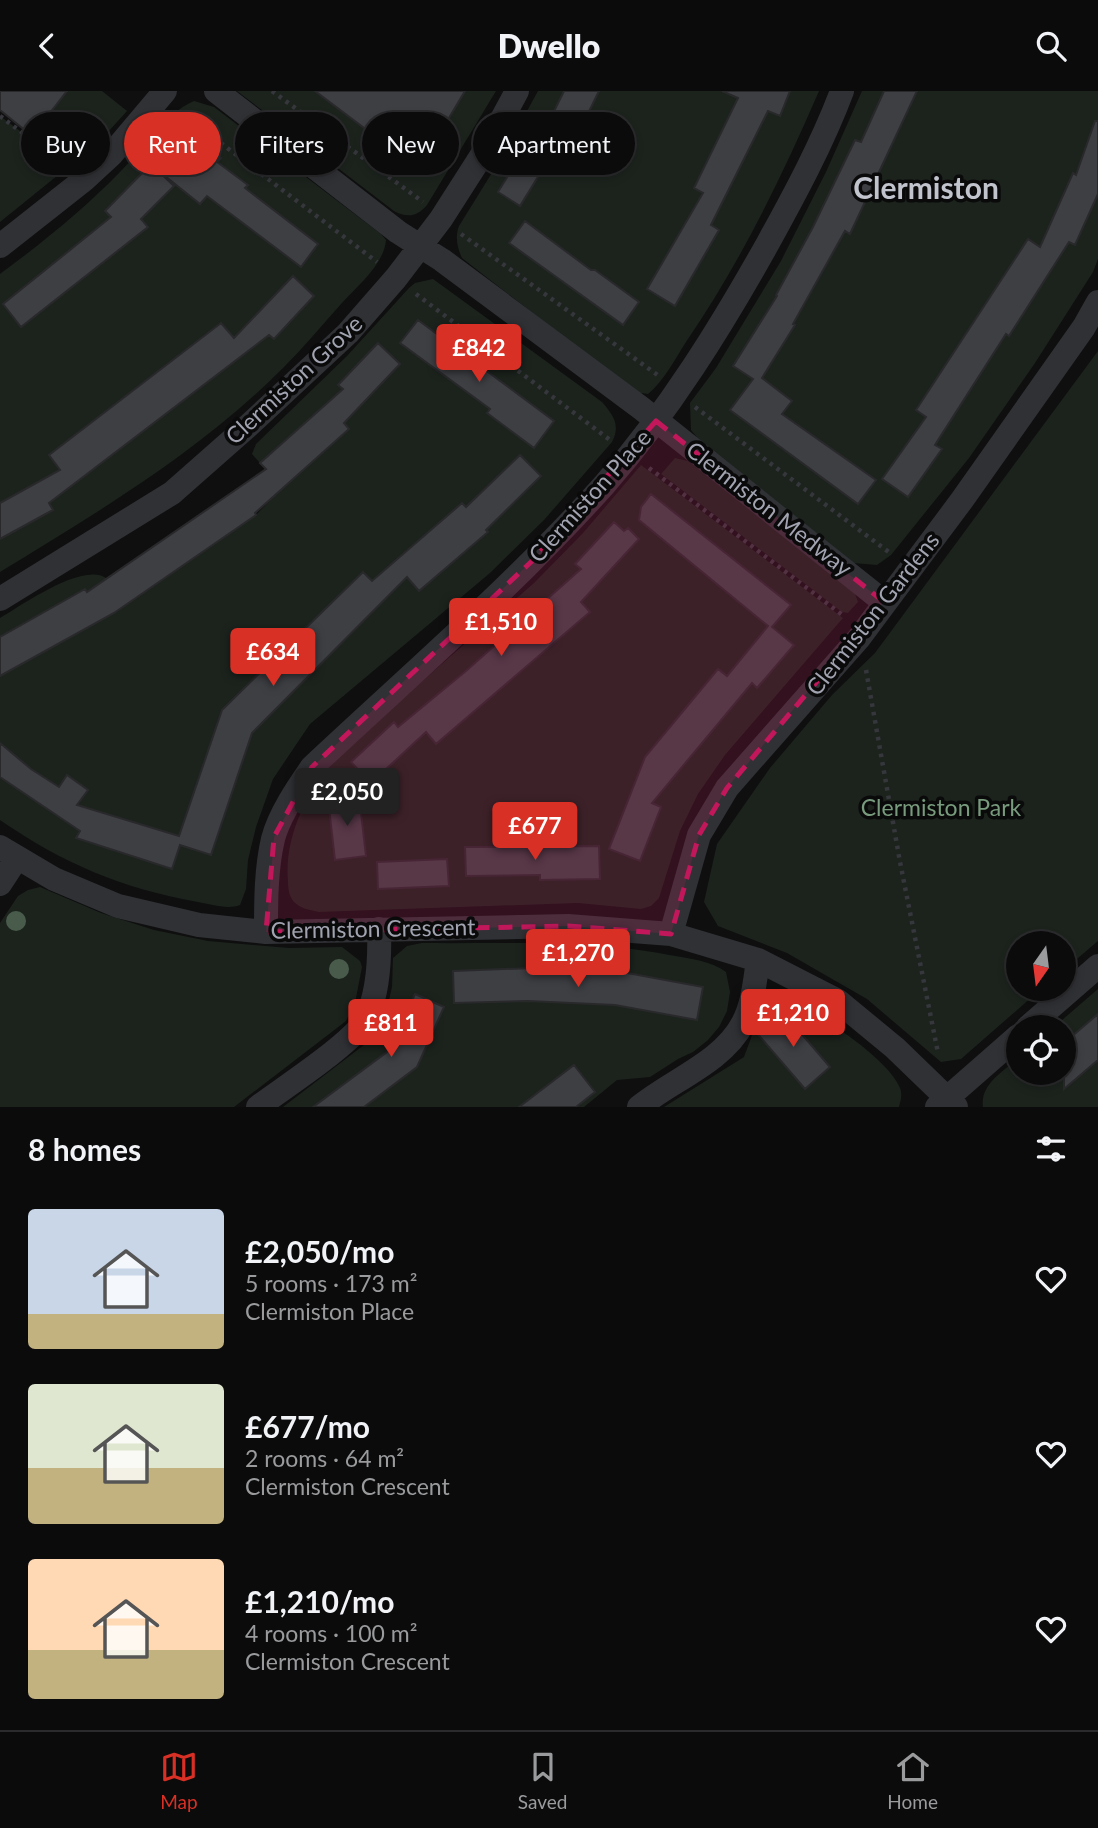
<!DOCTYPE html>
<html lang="en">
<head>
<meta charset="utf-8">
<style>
  :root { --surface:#0b0b0c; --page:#141415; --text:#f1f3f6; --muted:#9a9b9d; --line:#2b2b2d; --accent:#d93025 }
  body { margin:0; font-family:Lato,sans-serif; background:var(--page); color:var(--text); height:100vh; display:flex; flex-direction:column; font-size:26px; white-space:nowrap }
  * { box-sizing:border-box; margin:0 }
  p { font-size:23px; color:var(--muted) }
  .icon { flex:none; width:38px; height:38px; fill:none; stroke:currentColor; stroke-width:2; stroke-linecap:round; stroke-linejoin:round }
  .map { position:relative; height:1016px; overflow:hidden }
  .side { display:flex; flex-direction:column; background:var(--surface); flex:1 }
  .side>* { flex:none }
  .banner { position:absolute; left:21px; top:21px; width:700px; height:63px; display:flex; gap:14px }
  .needle { width:46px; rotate:194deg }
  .fabs { position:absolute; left:1006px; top:840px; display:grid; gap:14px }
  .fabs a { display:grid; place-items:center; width:70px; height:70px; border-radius:50%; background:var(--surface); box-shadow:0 4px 10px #0003,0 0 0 2px var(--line); font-size:35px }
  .price { position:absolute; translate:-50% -60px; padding:0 16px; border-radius:7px; background:var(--accent); color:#fff; font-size:23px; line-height:46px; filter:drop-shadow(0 2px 4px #0008) }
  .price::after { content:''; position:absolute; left:50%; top:42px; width:21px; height:16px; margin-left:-10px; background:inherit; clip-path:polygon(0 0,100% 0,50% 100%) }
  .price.selected { background:#222; color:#fff }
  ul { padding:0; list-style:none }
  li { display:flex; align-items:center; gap:21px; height:175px; padding:0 28px }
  li span { display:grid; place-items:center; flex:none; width:196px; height:140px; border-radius:7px; color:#555 }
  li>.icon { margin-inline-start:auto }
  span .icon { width:84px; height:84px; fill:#fffc; stroke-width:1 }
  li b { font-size:30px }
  h2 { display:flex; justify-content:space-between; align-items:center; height:84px; padding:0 28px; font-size:30px }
  .chip { padding:0 24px; border-radius:32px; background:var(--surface); box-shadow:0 4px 10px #0003,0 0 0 2px var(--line); font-size:24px; line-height:63px }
  .chip.selected { background:var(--accent); color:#fff }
  header { display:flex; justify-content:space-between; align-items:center; height:91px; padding:0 28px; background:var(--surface); font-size:32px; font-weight:800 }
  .tabs { display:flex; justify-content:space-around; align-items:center; height:98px; border-top:2px solid var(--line); background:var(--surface); font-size:19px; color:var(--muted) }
  .tabs a { display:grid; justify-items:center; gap:4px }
  .tabs .selected { color:var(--accent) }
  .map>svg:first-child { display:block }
</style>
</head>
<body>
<header><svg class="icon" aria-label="back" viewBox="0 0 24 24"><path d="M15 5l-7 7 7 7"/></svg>Dwello<svg class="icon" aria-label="search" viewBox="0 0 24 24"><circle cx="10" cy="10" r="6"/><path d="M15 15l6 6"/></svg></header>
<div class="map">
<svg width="1098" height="1016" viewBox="0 0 1098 1016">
  <rect width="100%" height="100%" fill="#0f0f10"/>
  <path fill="#1c231d" d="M 67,0 L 102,0 L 127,20 L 98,52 L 72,73 L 32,45 Z
    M 237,0 L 496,0 L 427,114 C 417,126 407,127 394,120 Z
    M 538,0 L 819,0 C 781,88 740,172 686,251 C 675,268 664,290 648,303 L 634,301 L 462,167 C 457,157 455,145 459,135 L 503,64 Z
    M 862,0 L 1098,0 L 1098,168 L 1093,181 L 1035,272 L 969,367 L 891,464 L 877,474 L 853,472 L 701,351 L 691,339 L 690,312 L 716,277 L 781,170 L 826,81 Z
    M 194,10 L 214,16 L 381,143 L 386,149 C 384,174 357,195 341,213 C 322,234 304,256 284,276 C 202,359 100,420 0,481 L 0,183 C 42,152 84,118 120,81 C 143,58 164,23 194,10 Z
    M 0,25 L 68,76 L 0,131 Z
    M 433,188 L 602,311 C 613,324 621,334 612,351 L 544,429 L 490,482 L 310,633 L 273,688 L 256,736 L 248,769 L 246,798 L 240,814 C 227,819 211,813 198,811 C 121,797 64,773 0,729 L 0,527 C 21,515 82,471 106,487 C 113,493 120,506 125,514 L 256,424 L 282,397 L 252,363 L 256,353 L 347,265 L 409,197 L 415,192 Z
    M 1098,260 L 1098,850 L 1064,879 L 1064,852 L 1018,852 L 1018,898 L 1041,898 L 961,968 L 941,971 L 867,908 L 787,862 L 718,835 L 704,811 L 717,753 L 770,677 L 832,604 L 875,562 Z
    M 675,367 L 688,370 L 854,500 L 858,511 L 848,522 L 842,521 L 661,383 Z
    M 641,374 L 843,527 L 725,664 L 698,703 L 680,740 L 659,807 L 651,815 L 641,818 L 578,812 L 319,821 C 310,819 301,818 294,811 C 289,805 288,798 288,791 C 284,747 305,708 328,673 L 534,492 L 583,442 Z
    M 40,796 L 101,822 L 154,839 L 208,850 L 289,857 L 342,856 L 360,870 L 362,876 L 355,912 L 346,930 L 234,1016 L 0,1016 L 0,832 L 18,805 L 28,799 Z
    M 422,852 C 506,853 592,848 675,865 C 692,868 711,870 726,881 L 730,901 L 727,920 L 719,936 L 708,949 L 693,961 L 678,968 L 650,986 L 617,989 L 584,1016 L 283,1016 L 373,947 L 386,922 L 392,896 L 393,867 L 407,855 Z
    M 1098,898 L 1098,1016 L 983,1016 C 980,993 1003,981 1018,967 L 1018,982 L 1064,982 L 1064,936 L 1054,936 Z
    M 779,911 C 809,912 887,967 899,995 C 903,1002 901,1008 899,1016 L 664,1016 L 744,966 L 761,920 L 769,912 Z"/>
  <path fill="#3e3f43" stroke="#29292c" stroke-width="2" d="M 0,0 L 67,0 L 32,45 L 0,19 Z
    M 315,0 L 465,0 L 443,37 L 413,20 L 388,55 Z
    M 564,0 L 599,0 L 576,47 L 565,42 L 520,115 L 498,101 L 532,45 L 540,49 Z
    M 722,0 L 790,0 L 780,25 L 768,20 L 711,134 L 719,139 L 675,215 L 647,198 L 703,102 L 694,97 L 738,7 Z
    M 884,0 L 917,0 L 850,143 L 845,140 L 793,233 L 795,234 L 762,287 L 792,310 L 782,323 L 876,389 L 858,413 L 730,319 L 753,288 L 733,275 L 777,205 L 776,204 L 813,136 L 855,49 L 861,51 Z
    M 1095,30 L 1098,30 L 1098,103 L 1075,154 L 1069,151 L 1009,245 L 1006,243 L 935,354 L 942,358 L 908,406 L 882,388 L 926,326 L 916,319 L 1028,148 L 1040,156 L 1073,82 L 1076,84 Z
    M 195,48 L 221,67 L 217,71 L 248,94 L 245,97 L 318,153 L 301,176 L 207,105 L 200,113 L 165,85 Z
    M 151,73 L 174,95 L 141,128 L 148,136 L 21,236 L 3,213 L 111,126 L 105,120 Z
    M 525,130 L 591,179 L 595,179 L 639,211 L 623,234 L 509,152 Z
    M 293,185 L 314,205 L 274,248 L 269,244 L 49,412 L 53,419 L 0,448 L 0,412 L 60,379 L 49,364 L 221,232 L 234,247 Z
    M 418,229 L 554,330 L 534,357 L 487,322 L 490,318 L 400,252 Z
    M 378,252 L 400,273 L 344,332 L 349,338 L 255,422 L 256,424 L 114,522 L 0,585 L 0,546 L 85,498 L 87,501 L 266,378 L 260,372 L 343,298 L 338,294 Z
    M 520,364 L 541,385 L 486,439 L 488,441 L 419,500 L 407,486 L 252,642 L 211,764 L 180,754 L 172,778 L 76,747 L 80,740 L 0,686 L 0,652 L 31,678 L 59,696 L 67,684 L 88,699 L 77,714 L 179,745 L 222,619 L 363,481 L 372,490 L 462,412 L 466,416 Z
    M 651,403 L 791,514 L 772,536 L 794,554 L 757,597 L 752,592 L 652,712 L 661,716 L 640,770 L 609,758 L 645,666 L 718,578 L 727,585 L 768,535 L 639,429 L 641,416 Z
    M 614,431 L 624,440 L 628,437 L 639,448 L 581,511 L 590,521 L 436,653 L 426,641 L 371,692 L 351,671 L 394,631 L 398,636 L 466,580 L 581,478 L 575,473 Z
    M 359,705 L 366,765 L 335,769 L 328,708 Z
    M 599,755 L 600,788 L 540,789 L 540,784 L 466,785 L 465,756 Z
    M 447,768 L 449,795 L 378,798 L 377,771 Z
    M 533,877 L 622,881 L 703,896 L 697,929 L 615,914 L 528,910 L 454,912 L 453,880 Z
    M 415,903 L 444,916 L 417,976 L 364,1016 L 313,1016 L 391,958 Z
    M 781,919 L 830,976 L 805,998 L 756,941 Z
    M 1098,923 L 1098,969 L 1064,998 L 1064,952 Z
    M 574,974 L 595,1001 L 576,1016 L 519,1016 Z"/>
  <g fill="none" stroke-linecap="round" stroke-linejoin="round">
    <path stroke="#36373c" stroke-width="4.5" stroke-dasharray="3.5 5" stroke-linecap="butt" d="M 272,0 L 423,111
      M 180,21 L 377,171
      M 0,25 L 64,73
      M 461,143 L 659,285
      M 416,203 L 610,349
      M 695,316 L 890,462
      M 649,377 L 845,526
      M 866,579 L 900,771 L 938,962"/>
    <path stroke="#303135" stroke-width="24" d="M 216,0 L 398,141 L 442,169 L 641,317 L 884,511
      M 0,155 L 85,88 L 111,64 L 165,0
      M 0,508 L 172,402 L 248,335 L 348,242 L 396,187 L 441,128 L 487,56 L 517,0
      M 0,756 L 54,788 L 118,815 L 199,834 L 266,841 L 568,835 L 671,843 L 758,869 L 838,910 L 895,957 L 956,1016
      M 0,793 L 17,767
      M 266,841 C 266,810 266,778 273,748 C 279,724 298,696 312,676 C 411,583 515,494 605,393 C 669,320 721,236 768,152 C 795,103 822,53 842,0
      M 671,843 L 699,744 L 727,697 L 859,547 L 962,409 L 1084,236 L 1098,211
      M 1028,936 L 1098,875
      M 258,1016 C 283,997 352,953 366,928 C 379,901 380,867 379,838
      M 639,1016 C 672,989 723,971 743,932 C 753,914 755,889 758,869
      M 937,1016 L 1018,945"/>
  </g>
  <g fill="#495c4c">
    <circle cx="16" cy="830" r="10"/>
    <circle cx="339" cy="878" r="10"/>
  </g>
  <path fill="#c2185b" fill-opacity="0.2" stroke="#c2185b" stroke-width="5" stroke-dasharray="14 9" stroke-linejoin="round" d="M 656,330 L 884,511 L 727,697 L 699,744 L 671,843 L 568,835 L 266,841 L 274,746 L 312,676 L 531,471 Z"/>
  <g text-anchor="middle" stroke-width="7" stroke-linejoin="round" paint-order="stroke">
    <g font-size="23" fill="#a1a4b0" stroke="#0a0a0b">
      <text transform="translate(294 289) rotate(-43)" y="8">Clermiston Grove</text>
      <text transform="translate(590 405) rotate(-48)" y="8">Clermiston Place</text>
      <text transform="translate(769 418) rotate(38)" y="8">Clermiston Medway</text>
      <text transform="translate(873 523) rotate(-52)" y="8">Clermiston Gardens</text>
      <text transform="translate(373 838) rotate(-1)" y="8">Clermiston Crescent</text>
    </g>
    <g font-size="23" fill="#789b7d" stroke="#0a0a0b">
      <text x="941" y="725">Clermiston Park</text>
    </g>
    <g font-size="30" font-weight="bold" fill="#c1c4cd" stroke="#0a0a0b">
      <text x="926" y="108">Clermiston</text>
    </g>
  </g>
</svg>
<div class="fabs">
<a><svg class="needle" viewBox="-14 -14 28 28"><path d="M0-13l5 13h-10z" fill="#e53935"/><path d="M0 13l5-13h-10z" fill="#9a9b9d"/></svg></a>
<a><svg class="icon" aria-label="locate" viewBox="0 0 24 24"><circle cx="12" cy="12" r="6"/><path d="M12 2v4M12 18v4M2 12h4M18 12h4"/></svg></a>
</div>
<b class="price" style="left:479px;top:293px">£842</b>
<b class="price" style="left:501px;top:567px">£1,510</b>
<b class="price" style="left:273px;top:597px">£634</b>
<b class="price selected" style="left:347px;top:737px">£2,050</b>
<b class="price" style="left:535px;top:771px">£677</b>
<b class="price" style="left:578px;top:898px">£1,270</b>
<b class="price" style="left:793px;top:958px">£1,210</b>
<b class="price" style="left:391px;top:968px">£811</b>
<div class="banner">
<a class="chip">Buy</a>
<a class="chip selected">Rent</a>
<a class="chip">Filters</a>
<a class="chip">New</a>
<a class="chip">Apartment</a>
</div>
</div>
<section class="side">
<h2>8 homes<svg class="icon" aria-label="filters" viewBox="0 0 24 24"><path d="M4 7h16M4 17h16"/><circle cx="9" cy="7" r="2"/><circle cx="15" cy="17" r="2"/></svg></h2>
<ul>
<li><span style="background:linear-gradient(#c9d6e8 75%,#c2b280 0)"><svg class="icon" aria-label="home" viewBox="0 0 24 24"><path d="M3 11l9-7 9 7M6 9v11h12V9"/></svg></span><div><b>£2,050/mo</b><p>5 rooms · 173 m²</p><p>Clermiston Place</p></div><svg class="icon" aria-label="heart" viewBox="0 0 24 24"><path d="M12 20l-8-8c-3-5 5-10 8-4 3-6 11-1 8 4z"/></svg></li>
<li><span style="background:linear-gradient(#dfe7d0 60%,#c2b280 0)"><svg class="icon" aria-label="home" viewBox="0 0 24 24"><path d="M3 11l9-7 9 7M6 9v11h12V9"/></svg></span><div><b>£677/mo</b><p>2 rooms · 64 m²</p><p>Clermiston Crescent</p></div><svg class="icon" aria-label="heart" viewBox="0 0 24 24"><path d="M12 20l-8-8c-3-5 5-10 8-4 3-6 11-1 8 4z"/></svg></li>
<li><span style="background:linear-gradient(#ffd9b3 65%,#c2b280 0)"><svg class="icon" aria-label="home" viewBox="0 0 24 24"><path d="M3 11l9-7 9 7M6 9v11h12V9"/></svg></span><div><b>£1,210/mo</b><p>4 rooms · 100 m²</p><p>Clermiston Crescent</p></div><svg class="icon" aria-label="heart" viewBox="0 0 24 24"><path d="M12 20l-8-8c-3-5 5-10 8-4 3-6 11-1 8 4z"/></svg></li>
</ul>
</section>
<nav class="tabs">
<a class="selected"><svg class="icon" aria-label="map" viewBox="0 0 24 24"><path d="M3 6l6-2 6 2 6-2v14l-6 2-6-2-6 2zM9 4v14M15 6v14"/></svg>Map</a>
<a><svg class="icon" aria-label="saved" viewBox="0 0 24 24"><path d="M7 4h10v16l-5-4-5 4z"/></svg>Saved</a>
<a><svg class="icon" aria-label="home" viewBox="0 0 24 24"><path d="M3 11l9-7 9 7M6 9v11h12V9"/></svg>Home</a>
</nav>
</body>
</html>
